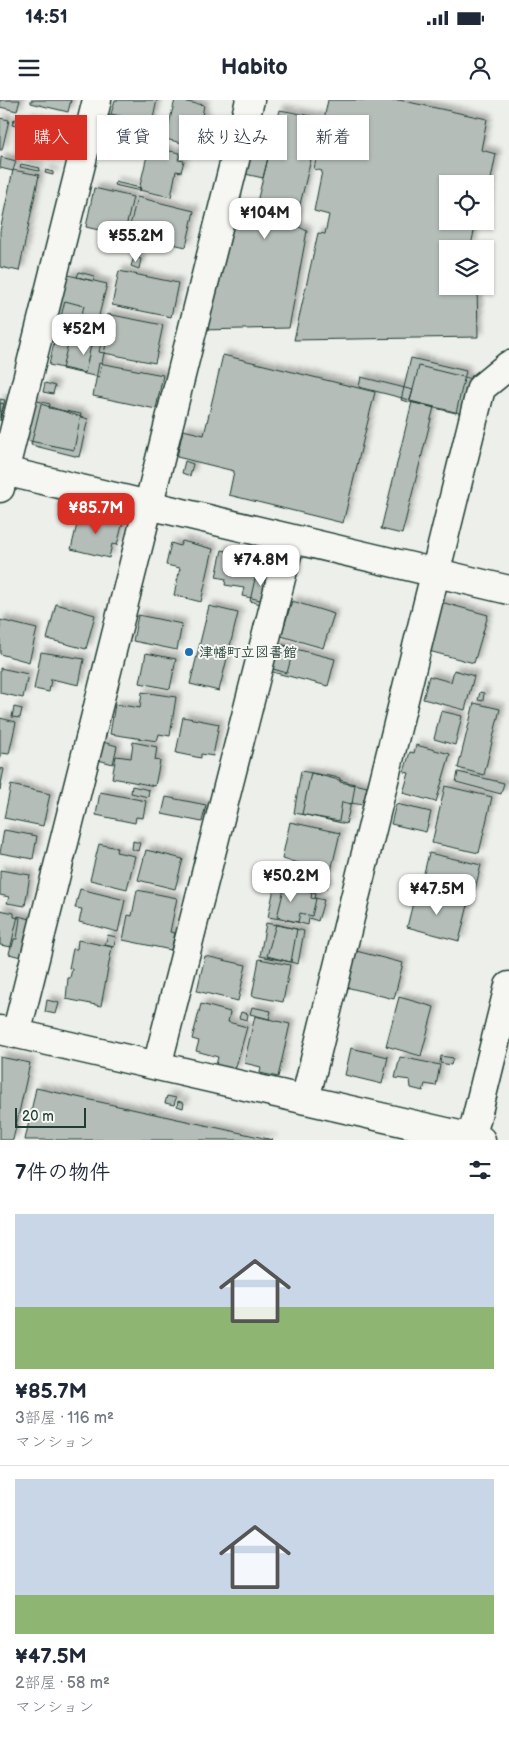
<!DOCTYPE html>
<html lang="ja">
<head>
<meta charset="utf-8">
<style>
  :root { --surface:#fff; --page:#f6f6f7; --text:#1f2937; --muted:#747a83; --line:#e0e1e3; --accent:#d93025 }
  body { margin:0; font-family:"Balsamiq Sans","Klee One",sans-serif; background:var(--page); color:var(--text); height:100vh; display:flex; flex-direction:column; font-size:19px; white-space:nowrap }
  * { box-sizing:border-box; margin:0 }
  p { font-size:16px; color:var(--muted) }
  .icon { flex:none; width:28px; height:28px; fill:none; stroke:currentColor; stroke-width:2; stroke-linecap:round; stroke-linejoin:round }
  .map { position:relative; height:1040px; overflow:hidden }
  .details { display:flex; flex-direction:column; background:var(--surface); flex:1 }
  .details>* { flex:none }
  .top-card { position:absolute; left:15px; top:15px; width:480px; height:45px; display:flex; gap:10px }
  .tools { position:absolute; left:439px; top:75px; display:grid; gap:10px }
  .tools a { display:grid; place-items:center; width:55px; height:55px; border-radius:0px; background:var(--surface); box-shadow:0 1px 4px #0004; font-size:25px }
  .scale { position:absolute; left:15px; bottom:12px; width:71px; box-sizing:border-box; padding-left:5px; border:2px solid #1f3d34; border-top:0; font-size:14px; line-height:18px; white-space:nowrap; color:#1f3d34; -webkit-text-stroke:4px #f6f6f2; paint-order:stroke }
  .price { position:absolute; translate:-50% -42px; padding:0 11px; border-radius:10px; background:#fff; color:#222; font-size:16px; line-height:32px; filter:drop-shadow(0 1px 2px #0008) }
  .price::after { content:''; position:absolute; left:50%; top:30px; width:15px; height:11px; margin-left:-8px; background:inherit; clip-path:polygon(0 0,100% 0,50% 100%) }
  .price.current { background:var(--accent); color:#fff }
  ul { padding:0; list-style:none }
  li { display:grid; align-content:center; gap:10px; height:265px; padding:0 15px }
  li+li { border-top:1px solid var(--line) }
  li span { display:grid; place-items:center; height:155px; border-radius:0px; color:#555 }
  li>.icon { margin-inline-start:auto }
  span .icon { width:90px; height:90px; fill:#fffc; stroke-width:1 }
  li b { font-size:21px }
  h2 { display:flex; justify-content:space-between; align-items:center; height:60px; padding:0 15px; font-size:21px }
  .pill { padding:0 18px; border-radius:0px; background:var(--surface); box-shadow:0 1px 4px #0004; font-size:18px; line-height:45px }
  .pill.current { background:var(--accent); color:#fff }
  .status { display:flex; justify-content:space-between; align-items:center; height:35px; padding:0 25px; background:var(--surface); direction:ltr }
  .status svg { height:14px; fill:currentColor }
  header { display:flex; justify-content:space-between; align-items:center; height:65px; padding:0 15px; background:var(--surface); font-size:22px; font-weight:600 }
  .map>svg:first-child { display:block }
</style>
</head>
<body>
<div class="status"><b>14:51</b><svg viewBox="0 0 49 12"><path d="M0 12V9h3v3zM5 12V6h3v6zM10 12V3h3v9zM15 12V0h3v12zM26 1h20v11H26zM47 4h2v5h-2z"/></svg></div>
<header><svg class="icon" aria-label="menu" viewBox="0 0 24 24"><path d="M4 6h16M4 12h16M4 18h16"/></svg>Habito<svg class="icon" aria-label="person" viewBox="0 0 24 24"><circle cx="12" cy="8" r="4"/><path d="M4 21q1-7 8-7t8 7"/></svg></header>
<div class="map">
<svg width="509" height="1040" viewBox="0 0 509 1040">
  <defs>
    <filter id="shadow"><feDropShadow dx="4.5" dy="-4.5" stdDeviation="2.5" flood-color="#0004"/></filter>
  </defs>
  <rect width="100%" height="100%" fill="#edefea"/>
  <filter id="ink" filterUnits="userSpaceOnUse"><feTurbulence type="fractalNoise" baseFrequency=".02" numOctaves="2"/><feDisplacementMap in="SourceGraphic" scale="10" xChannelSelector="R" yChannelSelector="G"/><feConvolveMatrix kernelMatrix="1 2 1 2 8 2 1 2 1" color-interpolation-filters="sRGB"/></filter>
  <g filter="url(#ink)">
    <path fill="#b4bdb8" stroke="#1f3d34" filter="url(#shadow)" d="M 0,0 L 20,0 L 17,11 L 0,7 Z
      M 31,0 L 71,0 L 68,12 L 31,3 Z
      M 115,0 L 157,0 L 150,32 L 134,28 L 135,25 L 128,24 L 130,18 L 111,14 Z
      M 175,0 L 204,5 L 202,16 L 206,17 L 199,47 L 165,39 Z
      M 328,0 L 399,0 L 487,19 L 481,50 L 496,54 L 485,110 L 485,84 L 448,84 L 448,121 L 476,121 L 471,146 L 458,143 L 452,149 L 448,149 L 448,186 L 477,186 L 478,237 L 294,240 L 318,133 L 325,134 L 329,115 L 314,111 L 322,71 L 314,69 Z
      M 280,10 L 321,18 L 295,125 L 307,131 L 289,228 L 200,230 L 226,114 L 253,118 Z
      M 108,15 L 132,20 L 128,39 L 104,34 Z
      M 0,18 L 9,20 L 2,50 L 0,50 Z
      M 27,18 L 62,26 L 55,60 L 19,52 Z
      M 14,19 L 22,21 L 21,27 L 12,25 Z
      M 100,20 L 125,25 L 122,40 L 97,36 Z
      M 257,26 L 275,30 L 263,78 L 245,74 Z
      M 149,47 L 180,53 L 178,60 L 184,61 L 181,72 L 176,71 L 171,97 L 139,90 Z
      M 1,57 L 16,61 L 13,71 L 0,68 Z
      M 21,64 L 40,68 L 39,71 L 20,67 Z
      M 13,70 L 39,75 L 19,171 L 0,167 L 0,131 Z
      M 46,70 L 53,72 L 53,75 L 45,73 Z
      M 115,82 L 141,88 L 140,91 L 114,85 Z
      M 94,88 L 133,97 L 124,136 L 86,127 Z
      M 137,97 L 194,111 L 186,147 L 128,134 Z
      M 134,157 L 141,159 L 139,169 L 131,166 Z
      M 119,171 L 178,183 L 171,217 L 112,205 Z
      M 79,172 L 94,176 L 93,181 L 77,177 Z
      M 68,175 L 107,184 L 95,231 L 56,222 Z
      M 65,201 L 84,206 L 77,232 L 58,228 Z
      M 107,214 L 163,225 L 155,263 L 99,252 Z
      M 56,233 L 92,241 L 85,273 L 49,265 Z
      M 70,235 L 106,244 L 99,277 L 62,269 Z
      M 223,255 L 375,292 L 343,423 L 229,395 L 234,371 L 177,357 L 183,330 L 204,335 Z
      M 411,258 L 466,271 L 456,313 L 401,300 Z
      M 99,263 L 163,275 L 156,309 L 93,296 Z
      M 419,266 L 480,281 L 471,316 L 410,301 Z
      M 361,277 L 413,290 L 410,300 L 359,287 Z
      M 45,283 L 55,286 L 53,294 L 43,292 Z
      M 0,299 L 5,300 L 0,318 Z
      M 33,300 L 50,304 L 49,308 L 81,314 L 74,350 L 25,340 Z
      M 412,302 L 434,307 L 402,434 L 381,429 Z
      M 0,303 L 4,304 L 0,321 Z
      M 41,304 L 88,319 L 79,357 L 31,345 Z
      M 185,361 L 193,364 L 190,376 L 182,373 Z
      M 80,412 L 123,422 L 117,445 L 112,444 L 109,458 L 71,449 Z
      M 182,441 L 213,449 L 201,502 L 174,495 L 180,468 L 166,465 L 171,443 L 180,446 Z
      M 222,450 L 255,457 L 253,468 L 276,472 L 270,502 L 242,496 L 244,488 L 225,485 L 226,479 L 216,477 Z
      M 257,470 L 271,473 L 264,505 L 250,501 Z
      M 292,501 L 334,514 L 323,548 L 281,536 Z
      M 437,501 L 488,515 L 474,563 L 425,550 Z
      M 56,504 L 95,515 L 86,549 L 47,539 Z
      M 209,506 L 238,513 L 219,591 L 190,584 Z
      M 138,515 L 182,524 L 177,550 L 133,541 Z
      M 0,520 L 37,529 L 29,562 L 0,554 Z
      M 276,544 L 335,559 L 328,586 L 268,571 Z
      M 279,544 L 294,547 L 287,573 L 273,569 Z
      M 41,552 L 84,559 L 79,585 L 51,579 L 49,592 L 34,589 Z
      M 146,553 L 176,559 L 170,589 L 140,583 Z
      M 0,568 L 28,574 L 23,598 L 0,593 Z
      M 454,570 L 474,576 L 465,610 L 423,599 L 429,576 L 451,582 Z
      M 142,592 L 176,597 L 170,636 L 159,634 L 157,641 L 110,634 L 115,604 L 140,608 Z
      M 480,592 L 484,593 L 483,601 L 478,600 Z
      M 474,603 L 500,609 L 484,675 L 458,668 Z
      M 14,607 L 22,609 L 20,618 L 12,617 Z
      M 441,611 L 462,616 L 455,645 L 434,639 Z
      M 183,617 L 219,624 L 213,656 L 201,654 L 201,658 L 176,653 Z
      M 0,618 L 16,622 L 9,654 L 2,653 L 0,659 Z
      M 103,642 L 117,646 L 113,664 L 98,660 Z
      M 133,642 L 157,647 L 155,660 L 160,661 L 155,686 L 112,678 L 116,656 L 131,658 Z
      M 416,645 L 450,654 L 436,702 L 403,693 L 409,673 L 404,672 L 410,652 L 414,653 Z
      M 0,668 L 4,669 L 0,690 Z
      M 301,671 L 340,678 L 340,682 L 355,685 L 352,704 L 342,702 L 339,721 L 294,713 Z
      M 458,672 L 504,683 L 501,694 L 456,682 Z
      M 311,673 L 367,687 L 363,705 L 351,703 L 346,724 L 302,714 Z
      M 11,685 L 50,694 L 43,726 L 4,718 Z
      M 132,686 L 149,690 L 148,697 L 131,693 Z
      M 445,686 L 492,697 L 479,753 L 432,743 Z
      M 100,692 L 146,701 L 143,718 L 136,717 L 135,723 L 96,715 Z
      M 166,697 L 206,705 L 202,722 L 162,714 Z
      M 396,704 L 431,712 L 426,732 L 391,724 Z
      M 290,722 L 340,733 L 330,775 L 310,771 L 312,766 L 282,759 Z
      M 4,730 L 37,736 L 33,759 L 0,753 Z
      M 133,741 L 140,743 L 138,751 L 132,749 Z
      M 99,744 L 117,748 L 116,752 L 135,756 L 127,789 L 90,780 Z
      M 146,750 L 183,759 L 175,789 L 138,780 Z
      M 429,753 L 481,765 L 474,793 L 422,781 Z
      M 0,770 L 30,775 L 25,806 L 7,803 L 9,797 L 0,795 Z
      M 316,779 L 328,782 L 327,788 L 314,785 Z
      M 275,784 L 312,792 L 311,798 L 316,799 L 312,816 L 300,813 L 298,822 L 268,817 Z
      M 285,785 L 316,793 L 315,798 L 324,800 L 318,821 L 309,818 L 308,825 L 277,817 Z
      M 80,789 L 125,800 L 118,832 L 79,822 L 82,809 L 75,808 Z
      M 137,790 L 177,798 L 170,832 L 175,833 L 171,850 L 123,840 L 128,815 L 132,816 Z
      M 416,791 L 468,805 L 459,841 L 407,827 Z
      M 0,810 L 14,813 L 14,817 L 20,818 L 17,839 L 14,839 L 12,847 L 0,845 Z
      M 18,816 L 35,820 L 25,858 L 9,854 Z
      M 266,823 L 297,829 L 291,862 L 260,856 Z
      M 276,824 L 304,831 L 298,864 L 267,856 Z
      M 108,835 L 116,837 L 114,847 L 105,845 Z
      M 78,840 L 112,847 L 101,906 L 66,899 L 68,878 L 70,878 L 72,869 L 69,868 L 73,849 L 77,849 Z
      M 352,850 L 403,863 L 394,899 L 342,886 Z
      M 205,856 L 246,865 L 238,901 L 197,891 Z
      M 259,859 L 290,865 L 283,902 L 252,896 Z
      M 399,897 L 434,907 L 421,956 L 386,946 Z
      M 47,900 L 59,903 L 56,914 L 45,912 Z
      M 201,904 L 230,912 L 228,922 L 247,927 L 235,970 L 216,965 L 218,957 L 196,951 L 199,941 L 192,939 Z
      M 252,907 L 271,911 L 269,919 L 250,914 Z
      M 241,912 L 248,914 L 247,920 L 239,918 Z
      M 255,916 L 290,924 L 278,977 L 260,973 L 261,967 L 244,963 Z
      M 351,948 L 388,957 L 382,984 L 345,975 Z
      M 441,956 L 453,958 L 451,965 L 440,963 Z
      M 0,957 L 30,963 L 13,1040 L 0,1040 Z
      M 400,957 L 440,965 L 436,986 L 425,984 L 423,991 L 411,988 L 410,980 L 395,978 Z
      M 36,988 L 273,1040 L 25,1040 Z
      M 167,996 L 176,998 L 174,1005 L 165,1003 Z
      M 178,1001 L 184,1003 L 183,1008 L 177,1006 Z"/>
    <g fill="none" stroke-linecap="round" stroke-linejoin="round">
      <defs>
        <path id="minor" d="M 0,370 L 509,490
          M 0,388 L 97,0
          M 0,930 L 481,1040
          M 16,934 L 250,0
          M 157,966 L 291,439
          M 305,1000 L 481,288 L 509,265
          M 471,1040 L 509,886"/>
      </defs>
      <use href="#minor" stroke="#1f3d34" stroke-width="31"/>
      <use href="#minor" stroke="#f6f6f2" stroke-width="28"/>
    </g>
  </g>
  <circle fill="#1f6fb2" stroke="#f6f6f2" stroke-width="2" cx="189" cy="552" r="5"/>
  <g text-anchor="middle" stroke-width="4" stroke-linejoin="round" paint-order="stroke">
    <g font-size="14" font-weight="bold" fill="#1f3d34" stroke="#f6f6f2" text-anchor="start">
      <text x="199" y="557">津幡町立図書館</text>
    </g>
  </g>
</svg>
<div class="tools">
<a><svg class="icon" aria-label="locate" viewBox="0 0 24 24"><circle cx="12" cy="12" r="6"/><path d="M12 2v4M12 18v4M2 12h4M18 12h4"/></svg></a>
<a><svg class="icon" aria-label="layers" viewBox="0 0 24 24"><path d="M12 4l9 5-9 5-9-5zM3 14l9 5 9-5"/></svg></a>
</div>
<div class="scale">20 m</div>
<b class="price" style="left:265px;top:140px">¥104M</b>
<b class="price" style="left:136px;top:163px">¥55.2M</b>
<b class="price" style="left:84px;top:256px">¥52M</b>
<b class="price current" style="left:96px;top:435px">¥85.7M</b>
<b class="price" style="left:261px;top:487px">¥74.8M</b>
<b class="price" style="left:291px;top:803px">¥50.2M</b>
<b class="price" style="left:437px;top:816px">¥47.5M</b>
<div class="top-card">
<a class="pill current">購入</a>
<a class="pill">賃貸</a>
<a class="pill">絞り込み</a>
<a class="pill">新着</a>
</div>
</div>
<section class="details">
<h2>7件の物件<svg class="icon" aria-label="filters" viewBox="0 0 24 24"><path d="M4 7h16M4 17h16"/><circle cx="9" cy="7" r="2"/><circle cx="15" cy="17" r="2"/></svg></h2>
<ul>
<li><span style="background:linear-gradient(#c9d6e8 60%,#8fb573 0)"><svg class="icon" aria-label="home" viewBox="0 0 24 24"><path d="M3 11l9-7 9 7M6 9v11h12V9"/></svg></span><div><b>¥85.7M</b><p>3部屋 · 116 m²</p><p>マンション</p></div></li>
<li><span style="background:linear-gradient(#c9d6e8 75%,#8fb573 0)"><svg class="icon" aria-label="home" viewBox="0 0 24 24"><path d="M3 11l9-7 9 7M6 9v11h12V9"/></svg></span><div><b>¥47.5M</b><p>2部屋 · 58 m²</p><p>マンション</p></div></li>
</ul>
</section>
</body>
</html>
